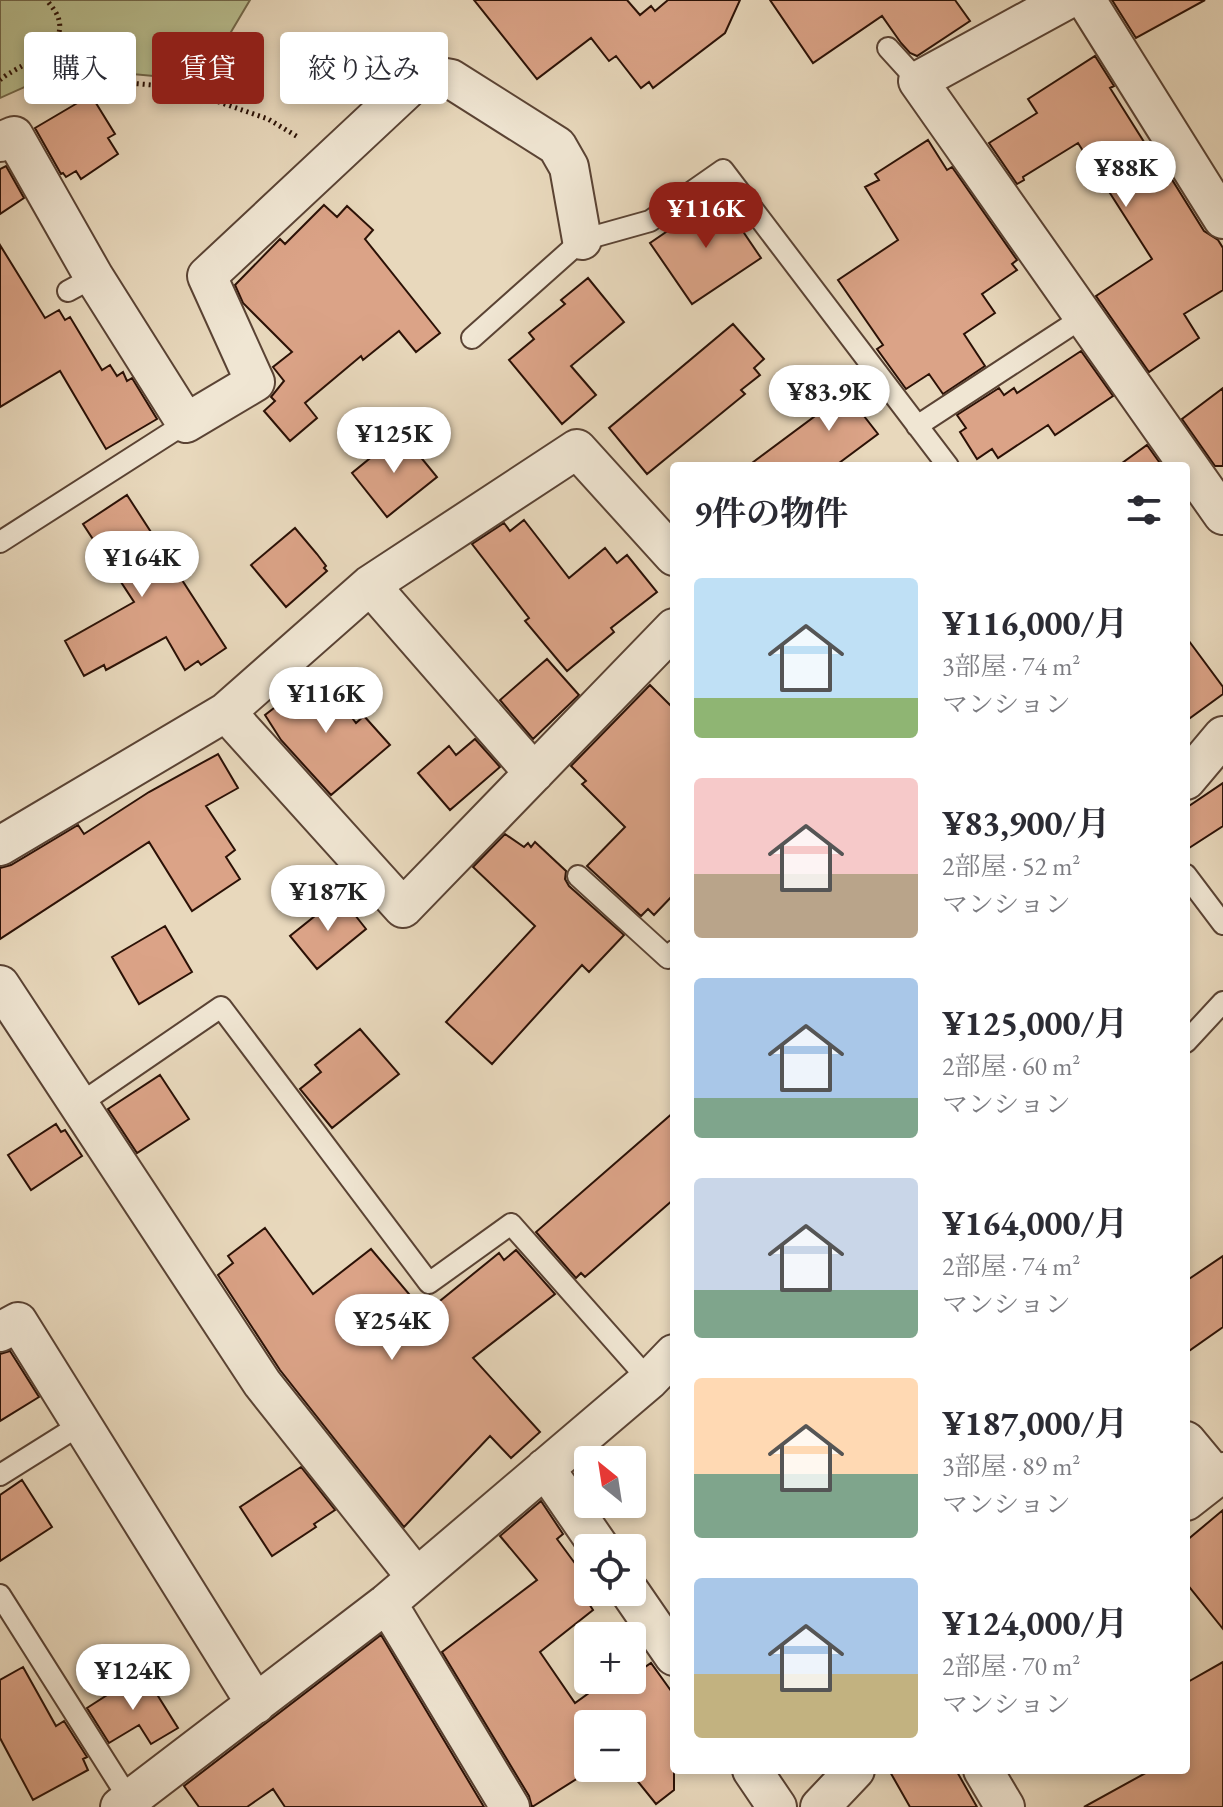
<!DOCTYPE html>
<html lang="ja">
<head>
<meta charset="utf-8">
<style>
  :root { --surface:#fff; --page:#f7f7f7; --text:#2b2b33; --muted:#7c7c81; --accent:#8f2418 }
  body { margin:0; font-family:"EB Garamond","Noto Serif JP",serif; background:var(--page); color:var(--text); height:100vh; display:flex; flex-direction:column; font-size:30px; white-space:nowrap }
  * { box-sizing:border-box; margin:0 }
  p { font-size:26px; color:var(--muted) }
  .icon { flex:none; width:44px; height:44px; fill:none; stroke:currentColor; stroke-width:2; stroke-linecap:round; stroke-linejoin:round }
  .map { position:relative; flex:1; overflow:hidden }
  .sheet { position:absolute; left:670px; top:462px; width:520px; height:1312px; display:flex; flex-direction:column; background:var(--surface); border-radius:8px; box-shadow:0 4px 12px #0003 }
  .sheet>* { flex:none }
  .guide { position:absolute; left:24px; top:32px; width:526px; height:72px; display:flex; gap:16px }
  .needle { width:52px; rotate:330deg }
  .buttons { position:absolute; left:574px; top:1446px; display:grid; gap:16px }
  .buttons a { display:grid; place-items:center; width:72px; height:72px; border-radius:8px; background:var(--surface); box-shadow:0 4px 12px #0003; font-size:40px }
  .price { position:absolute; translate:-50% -68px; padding:0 18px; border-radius:28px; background:#fff; color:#222; font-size:26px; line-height:52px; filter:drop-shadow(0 2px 4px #0008) }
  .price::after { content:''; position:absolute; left:50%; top:48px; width:24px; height:18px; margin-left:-12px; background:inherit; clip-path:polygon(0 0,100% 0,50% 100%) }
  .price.selected { background:var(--accent); color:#fff }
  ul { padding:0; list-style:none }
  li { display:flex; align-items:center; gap:24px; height:200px; padding:0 24px }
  li span { display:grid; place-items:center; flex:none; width:224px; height:160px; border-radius:8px; color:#555 }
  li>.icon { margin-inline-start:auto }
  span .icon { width:96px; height:96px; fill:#fffc; stroke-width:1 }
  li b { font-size:34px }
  h2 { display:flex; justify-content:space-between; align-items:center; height:96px; padding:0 24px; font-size:34px }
  .tag { padding:0 28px; border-radius:8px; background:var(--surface); box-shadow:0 4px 12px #0003; font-size:28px; line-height:72px }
  .tag.selected { background:var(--accent); color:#fff }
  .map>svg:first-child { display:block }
</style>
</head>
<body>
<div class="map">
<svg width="1223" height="1807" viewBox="0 0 1223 1807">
  <rect width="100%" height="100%" fill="#e8d8bc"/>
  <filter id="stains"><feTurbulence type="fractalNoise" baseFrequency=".0025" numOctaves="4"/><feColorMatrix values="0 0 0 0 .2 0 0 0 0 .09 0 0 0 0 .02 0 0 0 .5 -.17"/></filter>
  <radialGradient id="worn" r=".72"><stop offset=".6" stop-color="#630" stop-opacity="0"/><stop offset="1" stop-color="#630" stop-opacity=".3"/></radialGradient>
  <path fill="#b8be8f" stroke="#72684a" stroke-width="2" d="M 0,0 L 250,0 L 212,64 L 197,80 L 67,68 L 0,98 Z"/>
  <path fill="#dba387" stroke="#2b1106" stroke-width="2" d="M 474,0 L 627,0 L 640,15 L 651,6 L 655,11 L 668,0 L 740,0 L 725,33 L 653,88 L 649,82 L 641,88 L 616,56 L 609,61 L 591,38 L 537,79 Z
    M 770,0 L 955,0 L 970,21 L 917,56 L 910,53 L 901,43 L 882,16 L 813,63 Z
    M 1112,0 L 1205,0 L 1136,38 Z
    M 1095,56 L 1114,86 L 1110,88 L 1158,164 L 1161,162 L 1204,231 L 1218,240 L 1223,248 L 1223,290 L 1184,314 L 1199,338 L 1149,372 L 1096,296 L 1152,259 L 1078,143 L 1023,177 L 1024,180 L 1017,184 L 989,143 L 1037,113 L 1028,99 Z
    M 91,95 L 115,134 L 108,138 L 118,154 L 81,179 L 76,171 L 66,177 L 63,173 L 61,174 L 35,128 Z
    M 928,140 L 947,170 L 952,167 L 1017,260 L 1012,264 L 1017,270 L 982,294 L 995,313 L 964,334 L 985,366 L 943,394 L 929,374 L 906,389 L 877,349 L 883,345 L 838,280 L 898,240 L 865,187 L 879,180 L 875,174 Z
    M 6,166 L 24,198 L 0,214 L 0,169 Z
    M 719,196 L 761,258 L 692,304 L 650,243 Z
    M 324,205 L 337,217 L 347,206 L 373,230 L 365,239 L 440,333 L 416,352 L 399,331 L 363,360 L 361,356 L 305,403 L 317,418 L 290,441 L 264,411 L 275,401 L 271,397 L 284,381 L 273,367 L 292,352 L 243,303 L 235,285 L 280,239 L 285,244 Z
    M 0,245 L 45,318 L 59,310 L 65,320 L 70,317 L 102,370 L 110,365 L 117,376 L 123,372 L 127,381 L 132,378 L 157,419 L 106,449 L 60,371 L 0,407 Z
    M 588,278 L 624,322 L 571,366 L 596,395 L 562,424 L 509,360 L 534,339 L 529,333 L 565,304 L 561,300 Z
    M 733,324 L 764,359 L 754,368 L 760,375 L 741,390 L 745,394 L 647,474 L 609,428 Z
    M 1081,351 L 1113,396 L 1055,435 L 1048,425 L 998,458 L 992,449 L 977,459 L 960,432 L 966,428 L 957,415 L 999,388 L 1004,395 L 1014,388 L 1017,393 Z
    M 865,379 L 884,403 L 864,416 L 878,434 L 835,466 L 748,466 Z
    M 1223,388 L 1223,466 L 1215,466 L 1182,419 Z
    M 401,433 L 437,477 L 387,517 L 352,473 Z
    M 1147,445 L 1162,466 L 1118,466 Z
    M 127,495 L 226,648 L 201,665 L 198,661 L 185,670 L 166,637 L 106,670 L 104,665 L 84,676 L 65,641 L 134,602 L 83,524 Z
    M 524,520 L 569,578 L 605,548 L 617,563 L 627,555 L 657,592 L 611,628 L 614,632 L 567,671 L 525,621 L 529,618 L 472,544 L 504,523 L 510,531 Z
    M 295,528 L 317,554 L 326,566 L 324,568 L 327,571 L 286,607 L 251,565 Z
    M 1186,637 L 1223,687 L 1223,694 L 1186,721 Z
    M 547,659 L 579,695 L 533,739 L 500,700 Z
    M 314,677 L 324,689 L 328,686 L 356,723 L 364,716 L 390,745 L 331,795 L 281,740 L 265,715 Z
    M 650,685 L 674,709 L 674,894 L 654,915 L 648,909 L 641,916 L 587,866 L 625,827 L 582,784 L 586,781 L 571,766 Z
    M 475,739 L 500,767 L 450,810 L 418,773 L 449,746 L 456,755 Z
    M 218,754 L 238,788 L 206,806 L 235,850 L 226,857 L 240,879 L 192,911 L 149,842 L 0,939 L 0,868 L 11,865 L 78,825 L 84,834 L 149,792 Z
    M 1223,783 L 1223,826 L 1186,850 L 1186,808 Z
    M 505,834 L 524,847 L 528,843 L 531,847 L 535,842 L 566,871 L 565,879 L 569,886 L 624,935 L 589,972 L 582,965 L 492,1064 L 446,1022 L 535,926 L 473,867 Z
    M 340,896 L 366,929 L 317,969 L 290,936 Z
    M 165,926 L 192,972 L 139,1004 L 112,957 Z
    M 360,1029 L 399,1074 L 332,1128 L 300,1089 L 321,1072 L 315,1065 Z
    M 160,1075 L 189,1119 L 137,1153 L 108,1109 Z
    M 674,1112 L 674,1199 L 585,1277 L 581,1273 L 576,1278 L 536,1232 Z
    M 56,1124 L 61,1132 L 65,1130 L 82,1156 L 31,1190 L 8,1155 Z
    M 265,1228 L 313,1294 L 371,1249 L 425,1313 L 499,1253 L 504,1260 L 516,1250 L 555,1294 L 473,1358 L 540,1432 L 511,1458 L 490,1436 L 404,1527 L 280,1370 L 218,1275 L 233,1263 L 228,1256 Z
    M 1223,1256 L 1223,1327 L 1186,1353 L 1186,1281 Z
    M 10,1351 L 39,1397 L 0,1421 L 0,1354 Z
    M 301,1467 L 335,1510 L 314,1524 L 316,1527 L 272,1556 L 240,1507 Z
    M 22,1480 L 52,1527 L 0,1561 L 0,1495 Z
    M 541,1501 L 563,1534 L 557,1539 L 588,1581 L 588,1592 L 596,1592 L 586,1599 L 593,1610 L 540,1652 L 575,1703 L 607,1680 L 632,1680 L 632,1676 L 651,1663 L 674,1695 L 674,1790 L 656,1804 L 627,1768 L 632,1768 L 632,1724 L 588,1724 L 588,1768 L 594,1768 L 532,1807 L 529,1796 L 442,1652 L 537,1580 L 500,1536 Z
    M 1223,1510 L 1223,1629 L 1186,1583 L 1186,1541 Z
    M 381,1635 L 484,1807 L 285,1807 L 273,1789 L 247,1807 L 199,1807 L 184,1786 Z
    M 1223,1662 L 1223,1807 L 1084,1807 L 1151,1770 L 1186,1770 L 1186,1683 Z
    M 23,1667 L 56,1726 L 64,1721 L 87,1757 L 83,1759 L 88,1770 L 33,1800 L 0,1738 L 0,1680 Z
    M 143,1672 L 178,1728 L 151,1744 L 139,1725 L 109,1743 L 87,1708 Z
    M 889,1770 L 956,1770 L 977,1807 L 910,1807 Z"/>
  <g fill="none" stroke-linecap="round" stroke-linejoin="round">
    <defs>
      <path id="lane" d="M 888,48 L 918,81
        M 68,291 L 94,277
        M 472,338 L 582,240 L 650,221 L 723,170 L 948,466
        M 917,426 L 1082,318
        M 0,542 L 186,423
        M 1186,875 L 1223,924
        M 578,876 L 668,958 L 674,951
        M 1186,1042 L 1223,1002
        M 78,1105 L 221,1007 L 429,1283 L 511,1224 L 649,1380
        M 0,1475 L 83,1423
        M 0,1595 L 129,1799"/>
      <path id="street" d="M 1066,0 L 918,81 L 1223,515
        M 1086,0 L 1223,219
        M 0,142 L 14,136 L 94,277 L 186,423 L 255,382 L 207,276 L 423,74 L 451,79 L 557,146 L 569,167 L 582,240
        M 370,585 L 534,773
        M 226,712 L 403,908 L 674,628
        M 1186,780 L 1223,736
        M 0,846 L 226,712 L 370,585 L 577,449 L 674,556
        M 0,985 L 262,1383 L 416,1577
        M 0,1332 L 18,1322 L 256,1704
        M 1186,1441 L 1216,1477
        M 545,1468 L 600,1548
        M 1186,1501 L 1223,1472
        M 630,1592 L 674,1656
        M 387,1603 L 510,1807
        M 752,1770 L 777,1807
        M 983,1770 L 1005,1807
        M 120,1807 L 387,1603 L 649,1380 L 674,1354
        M 820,1807 L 855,1770"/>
    </defs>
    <use href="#lane" stroke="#5a4334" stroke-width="24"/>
    <use href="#street" stroke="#5a4334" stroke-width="42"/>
    <path stroke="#2b1106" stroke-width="5" stroke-dasharray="2 4" stroke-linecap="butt" d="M 0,80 C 18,64 70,50 58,17 C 56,11 50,5 47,0
      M 28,99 L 69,78 L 176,87 L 268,119 L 298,137"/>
    <use href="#lane" stroke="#f0e6d3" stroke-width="20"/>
    <use href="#street" stroke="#f0e6d3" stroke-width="38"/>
  </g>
  <rect width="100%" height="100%" filter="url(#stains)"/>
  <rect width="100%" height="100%" fill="url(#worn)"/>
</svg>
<div class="buttons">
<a><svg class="needle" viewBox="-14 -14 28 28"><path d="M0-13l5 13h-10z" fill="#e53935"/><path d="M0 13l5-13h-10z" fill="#7c7c81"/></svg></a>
<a><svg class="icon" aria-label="locate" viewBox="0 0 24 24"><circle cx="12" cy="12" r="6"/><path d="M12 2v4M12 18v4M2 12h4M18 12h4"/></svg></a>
<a>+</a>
<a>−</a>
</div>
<b class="price" style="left:1126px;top:209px">¥88K</b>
<b class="price selected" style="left:706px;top:250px">¥116K</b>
<b class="price" style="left:829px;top:433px">¥83.9K</b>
<b class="price" style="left:394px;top:475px">¥125K</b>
<b class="price" style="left:142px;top:599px">¥164K</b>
<b class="price" style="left:326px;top:735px">¥116K</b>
<b class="price" style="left:328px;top:933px">¥187K</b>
<b class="price" style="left:392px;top:1362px">¥254K</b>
<b class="price" style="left:133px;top:1712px">¥124K</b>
<div class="guide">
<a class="tag">購入</a>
<a class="tag selected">賃貸</a>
<a class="tag">絞り込み</a>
</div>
<section class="sheet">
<h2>9件の物件<svg class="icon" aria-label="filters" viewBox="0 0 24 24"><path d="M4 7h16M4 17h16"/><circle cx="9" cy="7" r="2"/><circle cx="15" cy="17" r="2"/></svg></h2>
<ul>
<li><span style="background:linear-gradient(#bfe0f5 75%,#8fb573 0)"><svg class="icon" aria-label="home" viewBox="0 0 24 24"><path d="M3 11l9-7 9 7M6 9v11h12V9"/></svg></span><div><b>¥116,000/月</b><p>3部屋 · 74 m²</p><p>マンション</p></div></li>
<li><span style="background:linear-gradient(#f6c9c9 60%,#b9a48a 0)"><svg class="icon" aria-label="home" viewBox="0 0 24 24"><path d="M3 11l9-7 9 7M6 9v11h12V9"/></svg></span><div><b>¥83,900/月</b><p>2部屋 · 52 m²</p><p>マンション</p></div></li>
<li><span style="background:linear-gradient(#a9c7e8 75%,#7fa58c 0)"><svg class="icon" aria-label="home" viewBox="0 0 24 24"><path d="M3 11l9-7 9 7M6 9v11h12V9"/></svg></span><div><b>¥125,000/月</b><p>2部屋 · 60 m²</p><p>マンション</p></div></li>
<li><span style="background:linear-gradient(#c9d6e8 70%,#7fa58c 0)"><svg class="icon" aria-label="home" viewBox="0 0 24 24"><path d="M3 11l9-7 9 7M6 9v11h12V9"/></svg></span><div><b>¥164,000/月</b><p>2部屋 · 74 m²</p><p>マンション</p></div></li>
<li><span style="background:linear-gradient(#ffd9b3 60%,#7fa58c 0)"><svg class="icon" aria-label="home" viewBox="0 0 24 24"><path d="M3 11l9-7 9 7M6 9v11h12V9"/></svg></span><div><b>¥187,000/月</b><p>3部屋 · 89 m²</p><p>マンション</p></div></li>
<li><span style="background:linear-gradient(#a9c7e8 60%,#c2b280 0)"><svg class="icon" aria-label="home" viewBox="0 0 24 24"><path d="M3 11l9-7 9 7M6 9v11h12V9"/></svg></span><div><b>¥124,000/月</b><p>2部屋 · 70 m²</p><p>マンション</p></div></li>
</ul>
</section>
</div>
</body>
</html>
